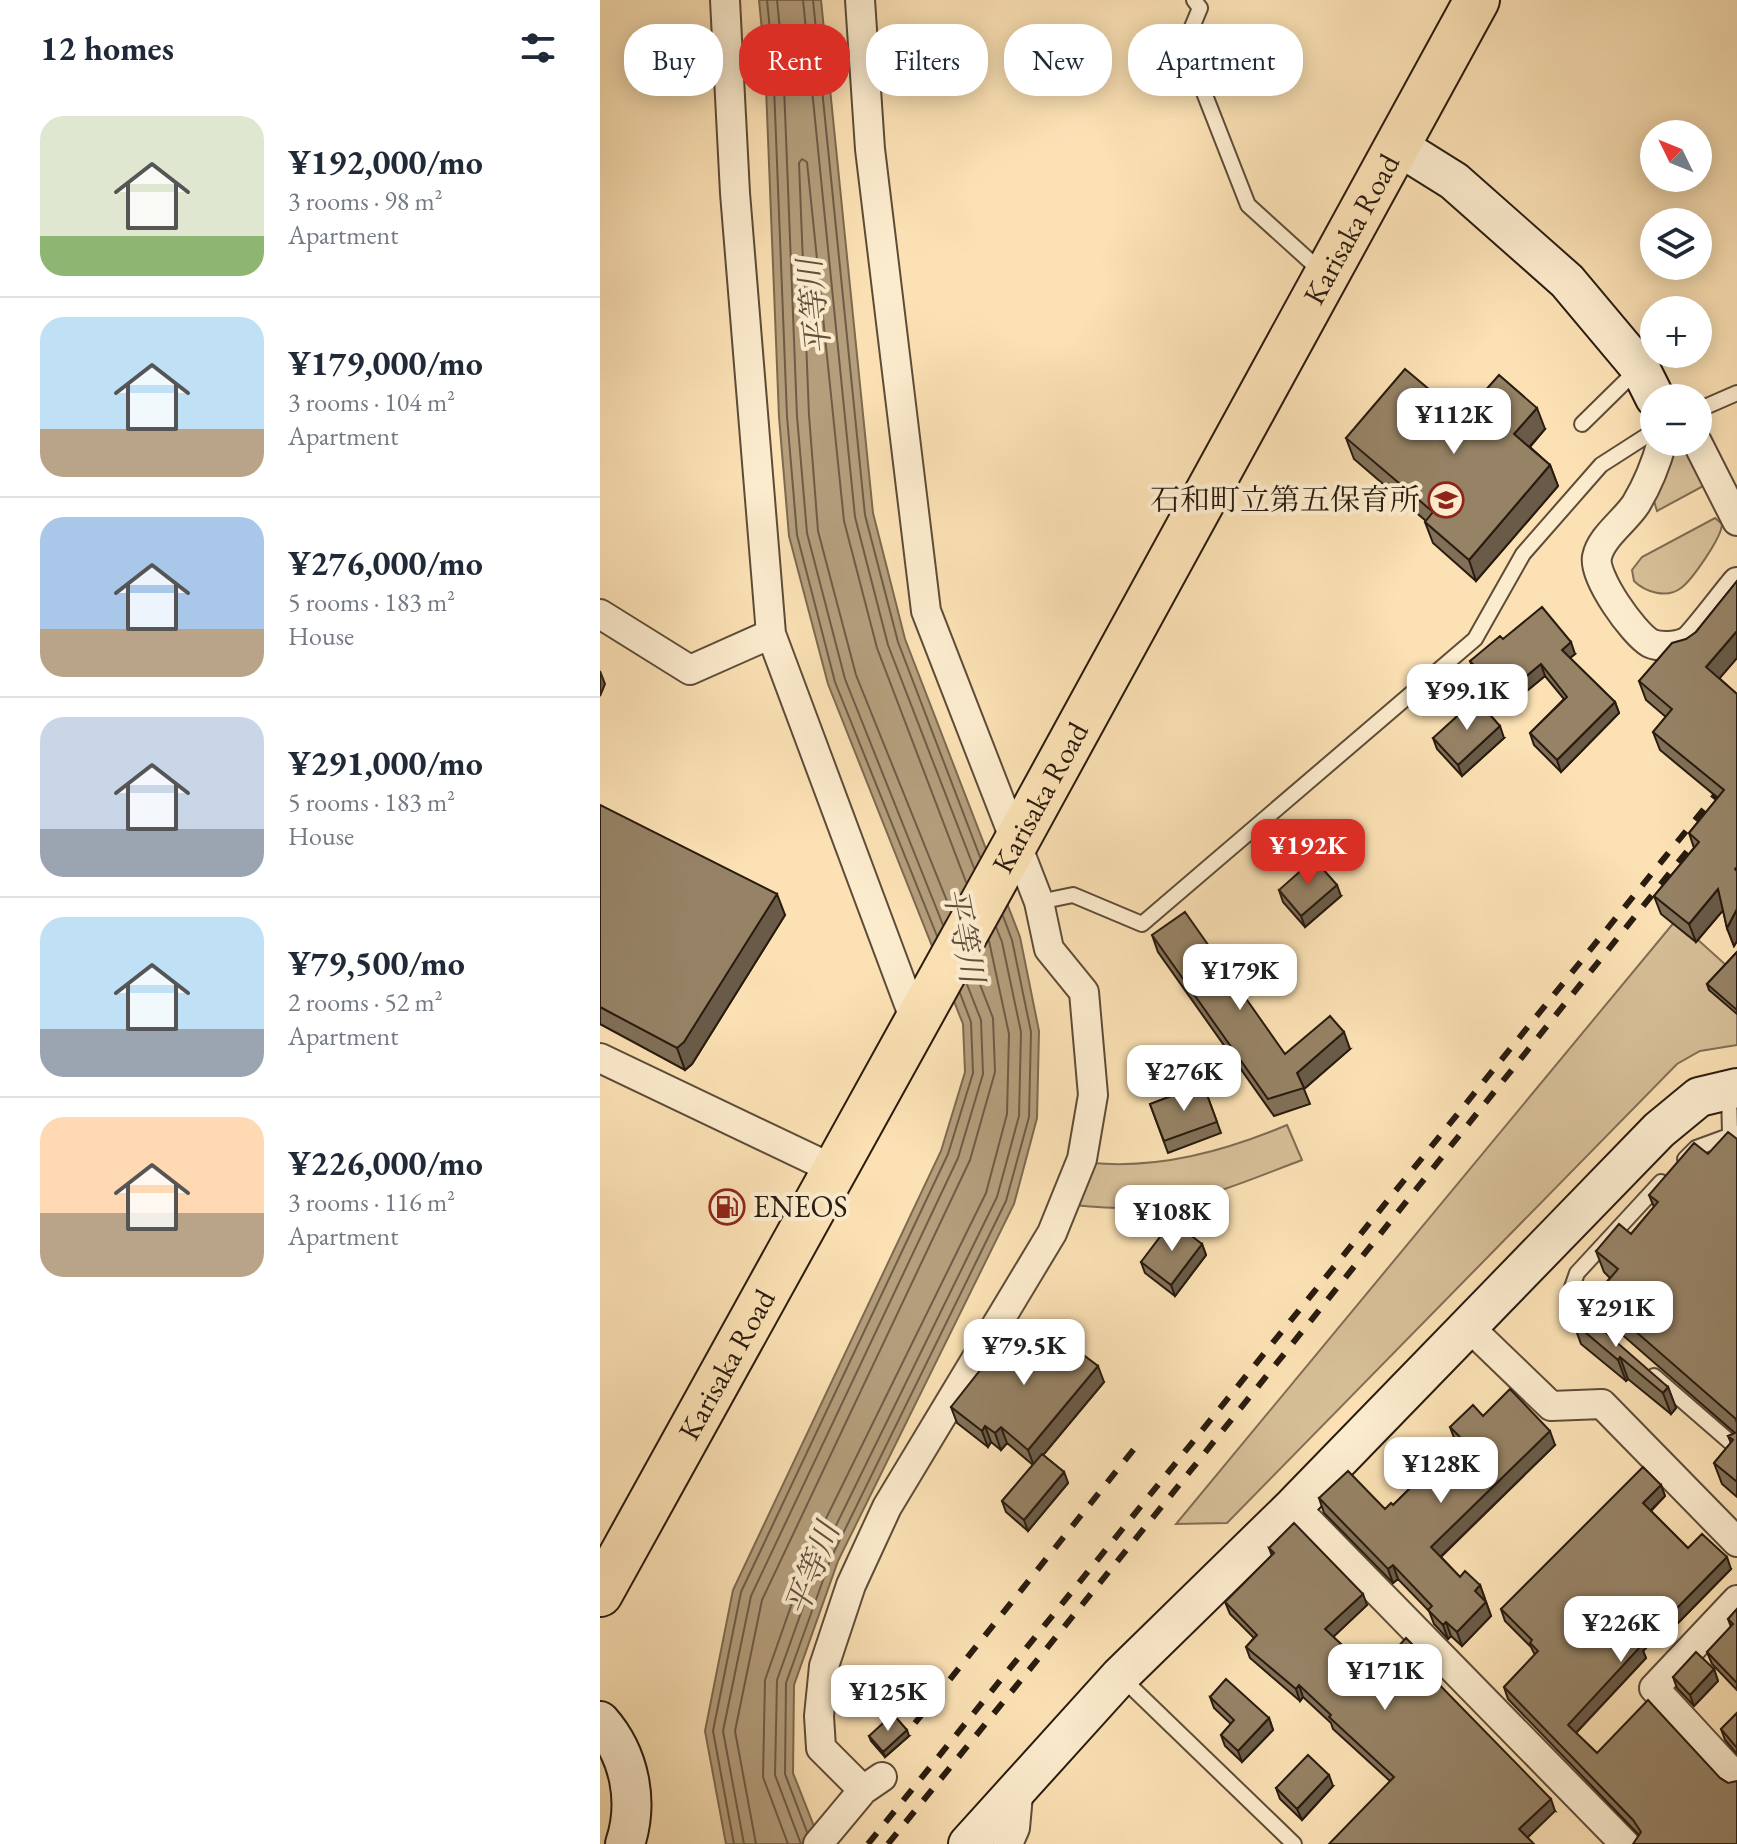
<!DOCTYPE html>
<html lang="en">
<head>
<meta charset="utf-8">
<style>
  :root { --surface:#fff; --page:#f6f6f7; --text:#1f2937; --muted:#747a83; --line:#e0e1e3; --accent:#d93025 }
  body { margin:0; font-family:"EB Garamond","Noto Serif JP",serif; background:var(--page); color:var(--text); height:100vh; display:flex; flex-direction:column; font-size:30px; white-space:nowrap }
  * { box-sizing:border-box; margin:0 }
  p { font-size:26px; color:var(--muted) }
  .icon { flex:none; width:44px; height:44px; fill:none; stroke:currentColor; stroke-width:2; stroke-linecap:round; stroke-linejoin:round }
  .map { position:relative; flex:1; overflow:hidden }
  .panel { display:flex; flex-direction:column; background:var(--surface); width:600px }
  .panel>* { flex:none }
  .guide { position:absolute; left:24px; top:24px; width:760px; height:72px; display:flex; gap:16px }
  .needle { width:52px; rotate:313deg }
  .tools { position:absolute; left:1040px; top:120px; display:grid; gap:16px }
  .tools a { display:grid; place-items:center; width:72px; height:72px; border-radius:50%; background:var(--surface); box-shadow:0 4px 20px #0003; font-size:40px }
  .price { position:absolute; translate:-50% -68px; padding:0 18px; border-radius:16px; background:#fff; color:#222; font-size:26px; line-height:52px; filter:drop-shadow(0 2px 4px #0008) }
  .price::after { content:''; position:absolute; left:50%; top:48px; width:24px; height:18px; margin-left:-12px; background:inherit; clip-path:polygon(0 0,100% 0,50% 100%) }
  .price.selected { background:var(--accent); color:#fff }
  ul { padding:0; list-style:none }
  li { display:flex; align-items:center; gap:24px; height:200px; padding:0 40px }
  li+li { border-top:2px solid var(--line) }
  li span { display:grid; place-items:center; flex:none; width:224px; height:160px; border-radius:24px; color:#555 }
  li>.icon { margin-inline-start:auto }
  span .icon { width:96px; height:96px; fill:#fffc; stroke-width:1 }
  li b { font-size:34px }
  h2 { display:flex; justify-content:space-between; align-items:center; height:96px; padding:0 40px; font-size:34px }
  .tag { padding:0 28px; border-radius:32px; background:var(--surface); box-shadow:0 4px 20px #0003; font-size:28px; line-height:72px }
  .tag.selected { background:var(--accent); color:#fff }
  main { display:flex; flex:1; min-height:0 }
  .map>svg:first-child { display:block }
</style>
</head>
<body>
<main>
<section class="panel">
<h2>12 homes<svg class="icon" aria-label="filters" viewBox="0 0 24 24"><path d="M4 7h16M4 17h16"/><circle cx="9" cy="7" r="2"/><circle cx="15" cy="17" r="2"/></svg></h2>
<ul>
<li><span style="background:linear-gradient(#dfe7d0 75%,#8fb573 0)"><svg class="icon" aria-label="home" viewBox="0 0 24 24"><path d="M3 11l9-7 9 7M6 9v11h12V9"/></svg></span><div><b>¥192,000/mo</b><p>3 rooms · 98 m²</p><p>Apartment</p></div></li>
<li><span style="background:linear-gradient(#bfe0f5 70%,#b9a48a 0)"><svg class="icon" aria-label="home" viewBox="0 0 24 24"><path d="M3 11l9-7 9 7M6 9v11h12V9"/></svg></span><div><b>¥179,000/mo</b><p>3 rooms · 104 m²</p><p>Apartment</p></div></li>
<li><span style="background:linear-gradient(#a9c7e8 70%,#b9a48a 0)"><svg class="icon" aria-label="home" viewBox="0 0 24 24"><path d="M3 11l9-7 9 7M6 9v11h12V9"/></svg></span><div><b>¥276,000/mo</b><p>5 rooms · 183 m²</p><p>House</p></div></li>
<li><span style="background:linear-gradient(#c9d6e8 70%,#9aa5b1 0)"><svg class="icon" aria-label="home" viewBox="0 0 24 24"><path d="M3 11l9-7 9 7M6 9v11h12V9"/></svg></span><div><b>¥291,000/mo</b><p>5 rooms · 183 m²</p><p>House</p></div></li>
<li><span style="background:linear-gradient(#bfe0f5 70%,#9aa5b1 0)"><svg class="icon" aria-label="home" viewBox="0 0 24 24"><path d="M3 11l9-7 9 7M6 9v11h12V9"/></svg></span><div><b>¥79,500/mo</b><p>2 rooms · 52 m²</p><p>Apartment</p></div></li>
<li><span style="background:linear-gradient(#ffd9b3 60%,#b9a48a 0)"><svg class="icon" aria-label="home" viewBox="0 0 24 24"><path d="M3 11l9-7 9 7M6 9v11h12V9"/></svg></span><div><b>¥226,000/mo</b><p>3 rooms · 116 m²</p><p>Apartment</p></div></li>
</ul>
</section>
<div class="map">
<svg width="1137" height="1844" viewBox="0 0 1137 1844">
  <rect width="100%" height="100%" fill="#fbe1b4"/>
  <filter id="stains"><feTurbulence type="fractalNoise" baseFrequency=".0025" numOctaves="4"/><feColorMatrix values="0 0 0 0 .2 0 0 0 0 .09 0 0 0 0 .02 0 0 0 .5 -.17"/></filter>
  <radialGradient id="worn" r=".72"><stop offset=".6" stop-color="#630" stop-opacity="0"/><stop offset="1" stop-color="#630" stop-opacity=".3"/></radialGradient>
  <path fill="#d7bf98" stroke="#806d54" stroke-width="2" d="M 1070,442 L 1086,442 L 1107,484 L 1057,511 L 1054,501 L 1071,460 Z
    M 1115,518 L 1122,524 C 1122,537 1092,580 1081,588 C 1067,599 1045,592 1034,581 L 1032,570 L 1042,557 Z
    M 1076,920 L 1137,975 L 1137,1045 L 1100,1051 L 1077,1064 L 627,1523 L 576,1524 Z
    M 687,1125 L 702,1160 C 651,1179 596,1204 541,1208 C 518,1209 495,1207 473,1205 L 492,1163 C 560,1169 625,1151 687,1125 Z"/>
  <path fill="#b49e7c" stroke="#7c6a50" stroke-width="2" d="M 159,0 L 221,0 L 273,513 L 305,639 L 420,937 L 439,1031 L 437,1118 L 414,1204 L 238,1561 L 194,1685 L 193,1773 L 221,1844 L 126,1844 L 105,1731 L 133,1590 L 341,1151 L 365,1072 L 363,1024 L 228,684 L 189,536 L 179,417 L 165,62 Z"/>
  <g fill="none" stroke-linecap="round" stroke-linejoin="round">
    <path stroke="#6e5c46" stroke-width="2" d="M 167,0 L 173,61 L 187,416 L 197,535 L 235,682 L 337,936
      M 177,0 L 183,61 L 197,416 L 207,533 L 245,679 L 343,925
      M 203,0 L 255,517 L 288,645 L 374,868
      M 213,0 L 265,515 L 298,642 L 380,857
      M 351,911 L 256,675 L 218,531 L 209,415 L 199,163 L 202,159 L 207,162 L 244,521 L 277,648 L 366,882
      M 207,1832 L 185,1774 L 186,1683 L 231,1558 L 406,1201 L 429,1117 L 431,1032 L 412,940 L 403,916
      M 134,1844 L 113,1731 L 141,1592 L 348,1154 L 373,1073 L 371,1022 L 360,993
      M 144,1844 L 123,1731 L 151,1596 L 358,1158 L 383,1074 L 381,1020 L 366,982
      M 156,1844 L 135,1731 L 162,1600 L 370,1160 L 395,1072 L 393,1018 L 374,969
      M 188,1844 L 163,1777 L 165,1680 L 211,1549 L 386,1193 L 407,1114 L 409,1034 L 389,941
      M 201,1844 L 175,1775 L 177,1680 L 222,1554 L 397,1197 L 419,1116 L 421,1032 L 402,942 L 396,927"/>
    <defs>
      <path id="lane" d="M 594,0 L 600,8 L 585,44 L 648,205 L 723,273
        M 1098,410 L 1137,393
        M 982,424 L 1039,368
        M 439,902 L 473,895 L 542,924 L 875,639 L 923,554 L 1001,465 L 1054,431
        M 1129,1090 L 1130,1134
        M 1085,1159 L 1096,1148 L 1137,1133
        M 996,1325 L 979,1309 L 970,1293 L 977,1273 L 1061,1182
        M 1054,1376 L 1137,1448
        M 520,1676 L 694,1844"/>
      <path id="street" d="M 125,0 L 135,193 L 171,634 L 316,1023
        M 260,0 L 270,149 L 326,611 L 439,902 L 449,949 L 484,992 L 493,1095 L 482,1159 L 452,1233 L 287,1507 L 251,1585 L 224,1666 L 219,1716 L 221,1748 L 263,1790
        M 1062,442 C 1056,464 1048,484 1036,504 C 1025,521 1001,537 997,557 C 993,577 1033,633 1050,643 C 1058,647 1077,647 1086,642 C 1094,638 1128,592 1137,582
        M 1097,442 L 1137,521
        M 0,614 L 90,670 L 171,634
        M 0,1058 L 235,1170
        M 869,1327 L 951,1406 L 1002,1404 L 1137,1542
        M 694,1506 L 1025,1844
        M 1137,1600 L 1054,1688 L 1137,1778
        M 218,1844 L 263,1790 L 282,1777
        M 408,1844 L 415,1828 L 419,1784"/>
      <path id="secondary" d="M 798,146 L 854,181 L 967,281 L 1040,368 L 1055,398
        M 0,1721 C 30,1755 39,1802 25,1844
        M 368,1844 L 520,1676 L 694,1506 L 1059,1130 L 1099,1097 L 1137,1088"/>
      <g id="highway">
        <path id="s1" d="M 0,1594 L 415,844 L 877,0"/>
      </g>
    </defs>
    <use href="#lane" stroke="#5e4c38" stroke-width="18"/>
    <use href="#street" stroke="#5e4c38" stroke-width="32"/>
    <use href="#secondary" stroke="#291b0f" stroke-width="42"/>
    <use href="#highway" stroke="#291b0f" stroke-width="48"/>
    <use href="#lane" stroke="#fcecce" stroke-width="14"/>
    <use href="#street" stroke="#fcecce" stroke-width="28"/>
    <use href="#secondary" stroke="#fcecce" stroke-width="38"/>
    <use href="#highway" stroke="#fbe1b4" stroke-width="44"/>
    <path stroke="#291b0f" stroke-width="6" stroke-dasharray="14 14" stroke-linecap="butt" d="M 315,1723 L 538,1444
      M 268,1844 L 1137,768
      M 288,1844 L 571,1495 L 1137,789"/>
  </g>
  <path fill="#817057" stroke="#291b0f" stroke-width="2" d="M 862,417 L 945,429 L 930,447 L 950,465 L 958,486 L 876,581 L 833,543 L 825,522 L 826,521 L 754,459 L 746,438 Z
    M 1137,581 L 1137,658 L 1119,678 L 1137,694 L 1137,941 L 1134,946 L 1127,928 L 1123,910 L 1096,942 L 1061,914 L 1054,896 L 1094,848 L 1089,833 L 1118,798 L 1060,750 L 1053,732 L 1066,717 L 1046,700 L 1039,681 L 1096,632 Z
    M 903,639 L 975,654 L 970,658 L 1015,702 L 1019,713 L 961,772 L 934,745 L 930,733 L 964,699 L 945,676 L 905,709 L 875,672 L 870,661 Z
    M 833,738 L 904,738 L 862,776 L 837,749 Z
    M 0,805 L 185,915 L 92,1064 L 85,1070 L 0,1024 Z
    M 679,890 L 741,896 L 705,927 L 683,902 Z
    M 552,935 L 685,1054 L 750,1049 L 704,1089 L 710,1104 L 674,1116 L 558,952 Z
    M 1137,952 L 1137,1014 L 1109,990 L 1107,984 Z
    M 603,1084 L 621,1133 L 568,1153 L 550,1104 Z
    M 1137,1139 L 1137,1497 L 1122,1484 L 1114,1463 L 1131,1443 L 1128,1436 L 1136,1434 L 1003,1318 L 995,1296 L 1010,1278 L 1004,1272 L 996,1251 L 1031,1234 L 1054,1207 L 1049,1195 L 1108,1154 Z
    M 602,1244 L 606,1255 L 575,1296 L 545,1273 L 541,1262 Z
    M 973,1322 L 1068,1387 L 1076,1408 L 1071,1414 L 1028,1379 L 1026,1381 L 981,1344 Z
    M 448,1352 L 504,1382 L 443,1455 L 464,1472 L 468,1483 L 428,1531 L 406,1512 L 402,1501 L 433,1465 L 407,1443 L 401,1450 L 391,1442 L 388,1447 L 357,1423 L 351,1407 Z
    M 883,1416 L 955,1445 L 841,1557 L 860,1577 L 880,1585 L 891,1616 L 862,1646 L 851,1636 L 848,1639 L 834,1624 L 829,1611 L 798,1579 L 793,1583 L 724,1513 L 719,1498 L 785,1509 L 793,1505 L 856,1443 L 850,1427 Z
    M 1061,1485 L 1065,1496 L 1051,1511 L 1088,1548 L 1131,1569 L 1078,1623 L 1074,1619 L 1043,1651 L 1046,1658 L 976,1733 L 997,1753 L 1120,1778 L 1128,1783 L 1039,1835 L 908,1699 L 904,1687 L 935,1655 L 931,1647 L 905,1621 L 901,1609 Z
    M 669,1548 L 767,1605 L 733,1637 L 773,1674 L 821,1653 L 824,1662 L 828,1665 L 831,1677 L 955,1811 L 790,1781 L 733,1729 L 731,1723 L 703,1697 L 700,1701 L 650,1658 L 646,1647 L 654,1638 L 630,1614 L 625,1602 L 672,1556 Z
    M 1137,1609 L 1137,1690 L 1112,1664 L 1107,1652 L 1131,1627 L 1128,1619 Z
    M 1114,1669 L 1118,1681 L 1094,1706 L 1077,1688 L 1073,1677 Z
    M 610,1697 L 669,1718 L 673,1730 L 642,1762 L 625,1746 L 621,1735 L 631,1724 L 614,1708 Z
    M 1137,1713 L 1137,1754 L 1125,1740 L 1121,1729 Z
    M 269,1736 L 309,1736 L 285,1757 L 271,1741 Z
    M 733,1786 L 702,1820 L 680,1799 L 676,1788 Z"/>
  <path fill="#695b47" stroke="#291b0f" stroke-width="2" d="M 937,408 L 945,429 L 922,455 L 914,434 Z
    M 950,465 L 958,486 L 876,581 L 869,560 Z
    M 1137,631 L 1137,658 L 1113,686 L 1106,667 Z
    M 971,642 L 975,654 L 966,661 L 962,650 Z
    M 941,664 L 945,676 L 905,709 L 901,697 Z
    M 0,671 L 5,684 L 0,696 Z
    M 1015,702 L 1019,713 L 961,772 L 957,760 Z
    M 900,726 L 904,738 L 862,776 L 858,765 Z
    M 737,885 L 741,896 L 705,927 L 701,916 Z
    M 1118,889 L 1125,908 L 1096,942 L 1089,924 Z
    M 177,894 L 185,915 L 92,1064 L 85,1070 L 77,1048 Z
    M 1137,909 L 1137,941 L 1134,946 L 1127,928 Z
    M 744,1032 L 750,1049 L 704,1089 L 697,1073 Z
    M 602,1244 L 606,1255 L 575,1296 L 571,1285 Z
    M 1020,1357 L 1028,1379 L 1026,1381 L 1018,1360 Z
    M 498,1366 L 504,1382 L 434,1466 L 428,1450 Z
    M 1068,1387 L 1076,1408 L 1071,1414 L 1063,1393 Z
    M 385,1426 L 391,1442 L 388,1447 L 382,1431 Z
    M 401,1427 L 407,1443 L 401,1450 L 395,1433 Z
    M 950,1431 L 955,1445 L 836,1561 L 831,1547 Z
    M 464,1472 L 468,1483 L 428,1531 L 424,1520 Z
    M 1061,1485 L 1065,1496 L 1047,1514 L 1043,1503 Z
    M 1127,1557 L 1131,1569 L 1078,1623 L 1074,1611 Z
    M 793,1565 L 798,1579 L 793,1583 L 788,1569 Z
    M 880,1585 L 885,1599 L 880,1605 L 875,1591 Z
    M 763,1594 L 767,1605 L 729,1641 L 725,1629 Z
    M 886,1602 L 891,1616 L 862,1646 L 857,1632 Z
    M 1069,1607 L 1074,1619 L 1043,1651 L 1046,1658 L 972,1737 L 968,1725 L 1037,1641 Z
    M 846,1622 L 851,1636 L 848,1639 L 843,1625 Z
    M 828,1665 L 832,1677 L 828,1681 L 824,1669 Z
    M 1114,1669 L 1118,1681 L 1094,1706 L 1090,1695 Z
    M 699,1685 L 703,1697 L 700,1701 L 696,1689 Z
    M 669,1718 L 673,1730 L 642,1762 L 638,1751 Z
    M 307,1730 L 309,1736 L 285,1757 L 283,1752 Z
    M 729,1775 L 733,1786 L 702,1820 L 697,1809 Z
    M 951,1799 L 955,1811 L 924,1841 L 919,1829 Z"/>
  <path fill="#968265" stroke="#291b0f" stroke-width="2" d="M 805,369 L 862,417 L 899,375 L 937,408 L 914,434 L 950,465 L 869,560 L 825,522 L 833,512 L 746,438 Z
    M 1137,581 L 1137,631 L 1106,667 L 1137,694 L 1137,867 L 1135,869 L 1137,871 L 1137,909 L 1127,928 L 1118,889 L 1089,924 L 1054,896 L 1099,842 L 1089,833 L 1124,790 L 1053,732 L 1072,709 L 1039,681 L 1072,643 L 1086,639 L 1096,632 Z
    M 942,607 L 971,642 L 962,650 L 1015,702 L 957,760 L 930,733 L 967,697 L 941,664 L 901,697 L 870,661 L 900,636 L 903,639 Z
    M 876,699 L 900,726 L 858,765 L 833,738 Z
    M 0,805 L 177,894 L 84,1042 L 77,1048 L 0,1007 Z
    M 714,859 L 737,885 L 701,916 L 679,890 Z
    M 585,912 L 685,1054 L 730,1016 L 744,1032 L 697,1073 L 704,1088 L 668,1099 L 552,935 Z
    M 1137,952 L 1137,1010 L 1107,984 Z
    M 603,1084 L 617,1122 L 564,1141 L 550,1104 Z
    M 1128,1132 L 1137,1139 L 1137,1423 L 1136,1419 L 995,1296 L 1018,1269 L 996,1251 L 1019,1224 L 1031,1234 L 1058,1202 L 1049,1195 L 1094,1143 L 1108,1154 Z
    M 572,1221 L 602,1244 L 571,1285 L 541,1262 Z
    M 982,1312 L 1068,1387 L 1063,1393 L 1020,1357 L 1018,1360 L 973,1322 Z
    M 415,1326 L 448,1352 L 461,1338 L 498,1366 L 428,1450 L 401,1427 L 395,1433 L 385,1426 L 382,1431 L 351,1407 Z
    M 910,1389 L 950,1431 L 831,1547 L 860,1577 L 865,1571 L 880,1585 L 875,1591 L 886,1602 L 857,1632 L 846,1622 L 843,1625 L 828,1610 L 832,1606 L 793,1565 L 788,1569 L 719,1498 L 748,1471 L 785,1509 L 791,1503 L 793,1505 L 861,1438 L 850,1427 L 873,1405 L 883,1416 Z
    M 1137,1432 L 1137,1480 L 1136,1481 L 1114,1463 L 1133,1440 L 1128,1436 Z
    M 442,1454 L 464,1472 L 424,1520 L 402,1501 Z
    M 1043,1467 L 1061,1485 L 1043,1503 L 1088,1548 L 1102,1534 L 1127,1557 L 1074,1611 L 1069,1607 L 1037,1641 L 1041,1646 L 968,1725 L 997,1753 L 1048,1700 L 1120,1778 L 1128,1783 L 1137,1781 L 1137,1844 L 1033,1844 L 1041,1832 L 1033,1820 L 904,1687 L 938,1651 L 930,1643 L 932,1640 L 901,1609 Z
    M 694,1523 L 763,1594 L 725,1629 L 773,1674 L 806,1638 L 821,1653 L 818,1656 L 828,1665 L 824,1669 L 951,1799 L 919,1829 L 934,1844 L 729,1844 L 794,1777 L 729,1717 L 731,1715 L 699,1685 L 696,1689 L 646,1647 L 657,1635 L 625,1602 L 674,1553 L 669,1548 Z
    M 1137,1609 L 1137,1683 L 1107,1652 L 1133,1624 L 1128,1619 Z
    M 1096,1652 L 1114,1669 L 1090,1695 L 1073,1677 Z
    M 626,1679 L 669,1718 L 638,1751 L 621,1735 L 634,1720 L 610,1697 Z
    M 1137,1713 L 1137,1748 L 1121,1729 Z
    M 293,1714 L 307,1730 L 283,1752 L 269,1736 Z
    M 708,1755 L 729,1775 L 697,1809 L 676,1788 Z"/>
  <defs>
    <symbol id="school-ring" viewBox="-11 -11 22 22"><circle r="9.5" fill="#fcecce" stroke="#8f2418" stroke-width="1.5"/><path d="M0-5L7-2L0 1L-7-2ZM-4 1L0 2.5L4 1V4Q0 6-4 4Z" fill="#8f2418"/></symbol>
    <symbol id="fuel-ring" viewBox="-11 -11 22 22"><circle r="9.5" fill="#fcecce" stroke="#8f2418" stroke-width="1.5"/><path d="M-5.5-6h7V0h2V4h1.3V-2.5L3-4.5l.8-.8L6-3V5H2.5V1h-1V6h-7ZM-4.2-4.7v3.2H.2V-4.7Z" fill="#8f2418"/></symbol>
  </defs>
  <g fill-rule="evenodd">
    <use href="#school-ring" x="826" y="480" width="40" height="40"/>
    <use href="#fuel-ring" x="107" y="1187" width="40" height="40"/>
  </g>
  <g text-anchor="middle" stroke-width="8" stroke-linejoin="round" paint-order="stroke">
    <g font-size="30" fill="#291b0f" stroke="#fcecce">
      <text dy="10" stroke="none"><textPath href="#s1" startOffset="1558">Karisaka Road</textPath></text>
      <text dy="10" stroke="none"><textPath href="#s1" startOffset="910">Karisaka Road</textPath></text>
      <text dy="10" stroke="none"><textPath href="#s1" startOffset="262">Karisaka Road</textPath></text>
    </g>
    <g font-size="30" fill="#291b0f" stroke="#fcecce" text-anchor="end">
      <text x="820" y="510">石和町立第五保育所</text>
      <text x="153" y="1217" text-anchor="start">ENEOS</text>
    </g>
    <g font-size="32" font-style="italic" fill="#614f3b" stroke="#fcecce">
      <text transform="translate(214 307) rotate(-96)" y="11">平等川</text>
      <text transform="translate(364 935) rotate(79)" y="11">平等川</text>
      <text transform="translate(212 1569) rotate(-69)" y="11">平等川</text>
    </g>
  </g>
  <rect width="100%" height="100%" filter="url(#stains)"/>
  <rect width="100%" height="100%" fill="url(#worn)"/>
</svg>
<div class="tools">
<a><svg class="needle" viewBox="-14 -14 28 28"><path d="M0-13l5 13h-10z" fill="#e53935"/><path d="M0 13l5-13h-10z" fill="#747a83"/></svg></a>
<a><svg class="icon" aria-label="layers" viewBox="0 0 24 24"><path d="M12 4l9 5-9 5-9-5zM3 14l9 5 9-5"/></svg></a>
<a>+</a>
<a>−</a>
</div>
<b class="price" style="left:854px;top:456px">¥112K</b>
<b class="price" style="left:867px;top:732px">¥99.1K</b>
<b class="price selected" style="left:708px;top:887px">¥192K</b>
<b class="price" style="left:640px;top:1012px">¥179K</b>
<b class="price" style="left:584px;top:1113px">¥276K</b>
<b class="price" style="left:572px;top:1253px">¥108K</b>
<b class="price" style="left:1016px;top:1349px">¥291K</b>
<b class="price" style="left:424px;top:1387px">¥79.5K</b>
<b class="price" style="left:841px;top:1505px">¥128K</b>
<b class="price" style="left:1021px;top:1664px">¥226K</b>
<b class="price" style="left:785px;top:1712px">¥171K</b>
<b class="price" style="left:288px;top:1733px">¥125K</b>
<div class="guide">
<a class="tag">Buy</a>
<a class="tag selected">Rent</a>
<a class="tag">Filters</a>
<a class="tag">New</a>
<a class="tag">Apartment</a>
</div>
</div>
</main>
</body>
</html>
